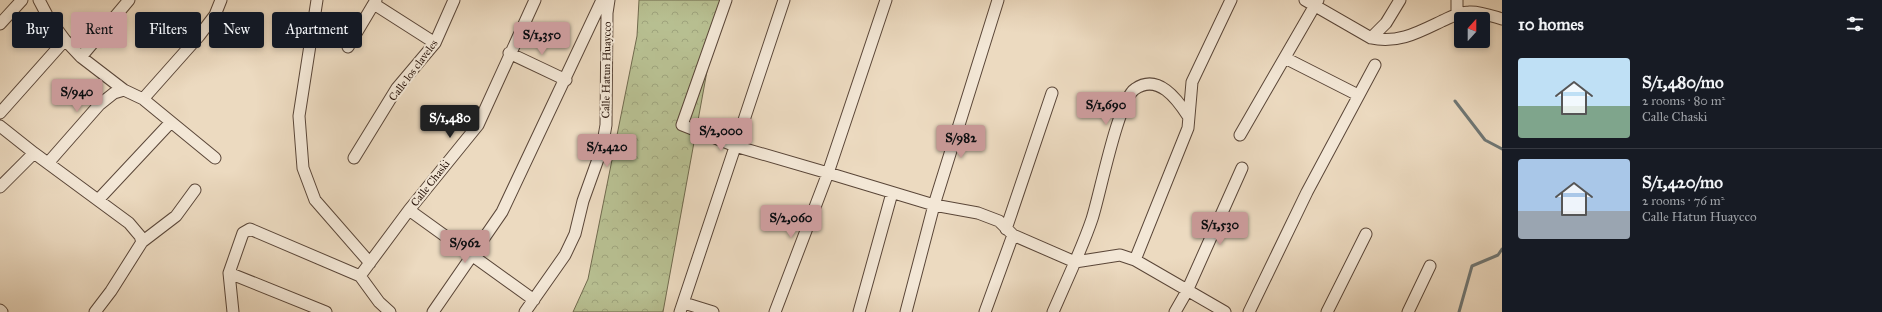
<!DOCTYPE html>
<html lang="en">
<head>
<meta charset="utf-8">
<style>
  :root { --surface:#171b24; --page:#20242c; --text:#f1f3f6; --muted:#9ea1a6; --line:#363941; --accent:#c59692 }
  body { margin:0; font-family:"IM FELL Great Primer",serif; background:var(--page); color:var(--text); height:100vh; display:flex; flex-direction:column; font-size:15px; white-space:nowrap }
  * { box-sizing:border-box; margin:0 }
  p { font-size:13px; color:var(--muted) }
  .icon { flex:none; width:22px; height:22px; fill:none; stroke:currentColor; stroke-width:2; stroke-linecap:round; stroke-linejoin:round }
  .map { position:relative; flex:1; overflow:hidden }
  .sheet { display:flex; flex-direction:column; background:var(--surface); width:380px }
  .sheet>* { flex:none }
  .guide { position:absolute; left:12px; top:12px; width:380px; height:36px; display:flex; gap:8px }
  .needle { width:26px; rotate:21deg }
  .controls { position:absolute; left:1454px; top:12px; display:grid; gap:8px }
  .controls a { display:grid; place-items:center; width:36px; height:36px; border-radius:4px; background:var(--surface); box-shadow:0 2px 6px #0003; font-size:20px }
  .price { position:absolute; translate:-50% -34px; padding:0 9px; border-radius:4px; background:var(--accent); color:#111; font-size:13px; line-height:26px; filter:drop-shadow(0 1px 2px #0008) }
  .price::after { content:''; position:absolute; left:50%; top:24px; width:12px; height:9px; margin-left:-6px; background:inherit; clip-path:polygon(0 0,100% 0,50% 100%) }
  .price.on { background:#222; color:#fff }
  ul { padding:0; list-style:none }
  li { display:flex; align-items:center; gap:12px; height:100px; padding:0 16px }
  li+li { border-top:1px solid var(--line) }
  li span { display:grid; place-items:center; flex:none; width:112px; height:80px; border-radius:4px; color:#555 }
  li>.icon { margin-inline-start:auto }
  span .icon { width:48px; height:48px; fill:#fffc; stroke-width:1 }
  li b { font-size:17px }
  h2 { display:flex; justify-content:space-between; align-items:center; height:48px; padding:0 16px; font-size:17px }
  .tag { padding:0 14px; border-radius:4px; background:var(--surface); box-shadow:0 2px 6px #0003; font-size:14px; line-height:36px }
  .tag.on { background:var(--accent); color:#111 }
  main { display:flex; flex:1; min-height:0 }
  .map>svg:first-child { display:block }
</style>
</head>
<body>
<main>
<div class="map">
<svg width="1502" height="312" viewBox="0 0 1502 312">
  <defs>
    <pattern id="forest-crowns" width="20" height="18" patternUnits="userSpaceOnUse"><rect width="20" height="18" fill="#b8c092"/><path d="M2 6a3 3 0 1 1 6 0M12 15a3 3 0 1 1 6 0" fill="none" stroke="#9ea47d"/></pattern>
  </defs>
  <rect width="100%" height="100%" fill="#ecdac0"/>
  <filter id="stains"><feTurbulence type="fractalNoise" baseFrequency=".005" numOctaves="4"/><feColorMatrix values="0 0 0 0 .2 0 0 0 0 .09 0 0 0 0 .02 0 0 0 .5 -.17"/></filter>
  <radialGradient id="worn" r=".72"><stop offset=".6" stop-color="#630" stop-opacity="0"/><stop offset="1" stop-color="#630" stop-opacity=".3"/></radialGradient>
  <path fill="url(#forest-crowns)" stroke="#706a4e" d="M 639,0 L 720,0 L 663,312 L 573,312 L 588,279 L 637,36 Z"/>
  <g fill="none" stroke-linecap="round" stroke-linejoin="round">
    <path stroke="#6f7775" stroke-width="3" d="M 1455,101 L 1485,140 L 1502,149
      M 1459,312 L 1472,266 L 1498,255 L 1502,249"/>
    <defs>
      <path id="minor" d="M 39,0 L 48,17 L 65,40 L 81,57 L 124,90 L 143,99 L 215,158
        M 317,0 L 299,116 L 303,168 L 315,200 L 370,263
        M 726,0 L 682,125 L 735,146 L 828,173 L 775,312
        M 886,0 L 828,173 L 934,205 L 978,213 L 999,221 L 1013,235 L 1075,262 L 1053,312
        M 1305,0 L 1371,38 C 1398,44 1419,32 1442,21 C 1451,17 1459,12 1469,12 C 1479,11 1492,16 1502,19
        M 1457,0 L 1457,14
        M 374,4 L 435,43
        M 0,24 L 22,0
        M 1371,38 L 1386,23 L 1400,0
        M 348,47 L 376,0
        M 509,53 L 566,80
        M 81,57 L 129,0
        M 1285,58 L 1358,95
        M 143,99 L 199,36 L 215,15 L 221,0
        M 0,113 L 65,40
        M 0,126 L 34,153 L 129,223 L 140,236 L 142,242 L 111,291 L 95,312
        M 1240,135 L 1318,0
        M 354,158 L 397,88 L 435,43 L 454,0
        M 48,163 L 99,105 L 114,93 L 124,90
        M 0,187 L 34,153
        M 98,200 L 171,122
        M 409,210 L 534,300
        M 1006,229 L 1052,93
        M 142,242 L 176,216 L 195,190
        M 1135,260 L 1188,128 L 1192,82 L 1231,0
        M 1075,262 C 1081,248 1087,234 1092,219 C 1100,195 1118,100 1135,89 C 1158,73 1177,99 1188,116
        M 1075,262 L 1120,255 L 1135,260 L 1225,312
        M 229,273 L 326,312
        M 360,276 L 409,210 L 478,125 L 535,0
        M 684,303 L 713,312
        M 0,310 L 2,312
        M 233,312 L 229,273 L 243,233 L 250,229 L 360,276 L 379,302 L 390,312
        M 433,312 L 502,212 L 602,0
        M 525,312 L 565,255 L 575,234 L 583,201 L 602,148 L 606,125 L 607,13 L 609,0
        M 680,312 L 784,0
        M 859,312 L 892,193
        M 906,312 L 934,205 L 998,0
        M 985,312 L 1013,235
        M 1175,312 L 1187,291 L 1242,168
        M 1249,312 L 1307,192 L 1375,65
        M 1327,312 L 1366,234
        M 1408,312 L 1430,266"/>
    </defs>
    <use href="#minor" stroke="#5a4638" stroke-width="13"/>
    <use href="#minor" stroke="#f3e7d6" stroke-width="11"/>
  </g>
  <g text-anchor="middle" stroke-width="4" stroke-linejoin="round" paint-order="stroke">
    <g font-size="11" fill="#29150b" stroke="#f3e7d6">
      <text transform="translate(413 70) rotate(-53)" y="4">Calle los claveles</text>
      <text transform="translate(606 70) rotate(-89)" y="4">Calle Hatun Huaycco</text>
      <text transform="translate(430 183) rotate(-52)" y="4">Calle Chaski</text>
    </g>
  </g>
  <rect width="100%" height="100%" filter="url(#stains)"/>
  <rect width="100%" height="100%" fill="url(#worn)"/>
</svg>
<div class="controls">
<a><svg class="needle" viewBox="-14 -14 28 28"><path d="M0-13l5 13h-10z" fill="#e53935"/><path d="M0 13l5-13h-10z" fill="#9ea1a6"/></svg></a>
</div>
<b class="price" style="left:542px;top:56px">S/1,350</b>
<b class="price" style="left:77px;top:113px">S/940</b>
<b class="price" style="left:1106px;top:126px">S/1,690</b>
<b class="price on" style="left:450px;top:139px">S/1,480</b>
<b class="price" style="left:721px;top:152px">S/2,000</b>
<b class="price" style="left:961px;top:159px">S/982</b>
<b class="price" style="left:607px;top:168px">S/1,420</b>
<b class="price" style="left:791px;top:239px">S/2,060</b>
<b class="price" style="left:1220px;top:246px">S/1,530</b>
<b class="price" style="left:465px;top:264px">S/962</b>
<div class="guide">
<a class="tag">Buy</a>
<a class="tag on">Rent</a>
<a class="tag">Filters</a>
<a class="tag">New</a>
<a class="tag">Apartment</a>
</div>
</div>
<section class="sheet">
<h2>10 homes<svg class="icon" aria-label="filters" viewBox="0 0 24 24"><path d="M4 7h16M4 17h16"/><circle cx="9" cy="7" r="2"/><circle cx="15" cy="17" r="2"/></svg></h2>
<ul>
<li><span style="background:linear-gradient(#bfe0f5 60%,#7fa58c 0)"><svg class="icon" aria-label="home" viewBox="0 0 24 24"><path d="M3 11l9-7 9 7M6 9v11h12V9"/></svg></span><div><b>S/1,480/mo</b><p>2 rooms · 80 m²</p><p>Calle Chaski</p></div></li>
<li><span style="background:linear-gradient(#a9c7e8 65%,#9aa5b1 0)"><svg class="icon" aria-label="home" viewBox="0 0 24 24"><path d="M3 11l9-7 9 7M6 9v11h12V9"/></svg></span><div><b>S/1,420/mo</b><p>2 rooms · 76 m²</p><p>Calle Hatun Huaycco</p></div></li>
</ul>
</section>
</main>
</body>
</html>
